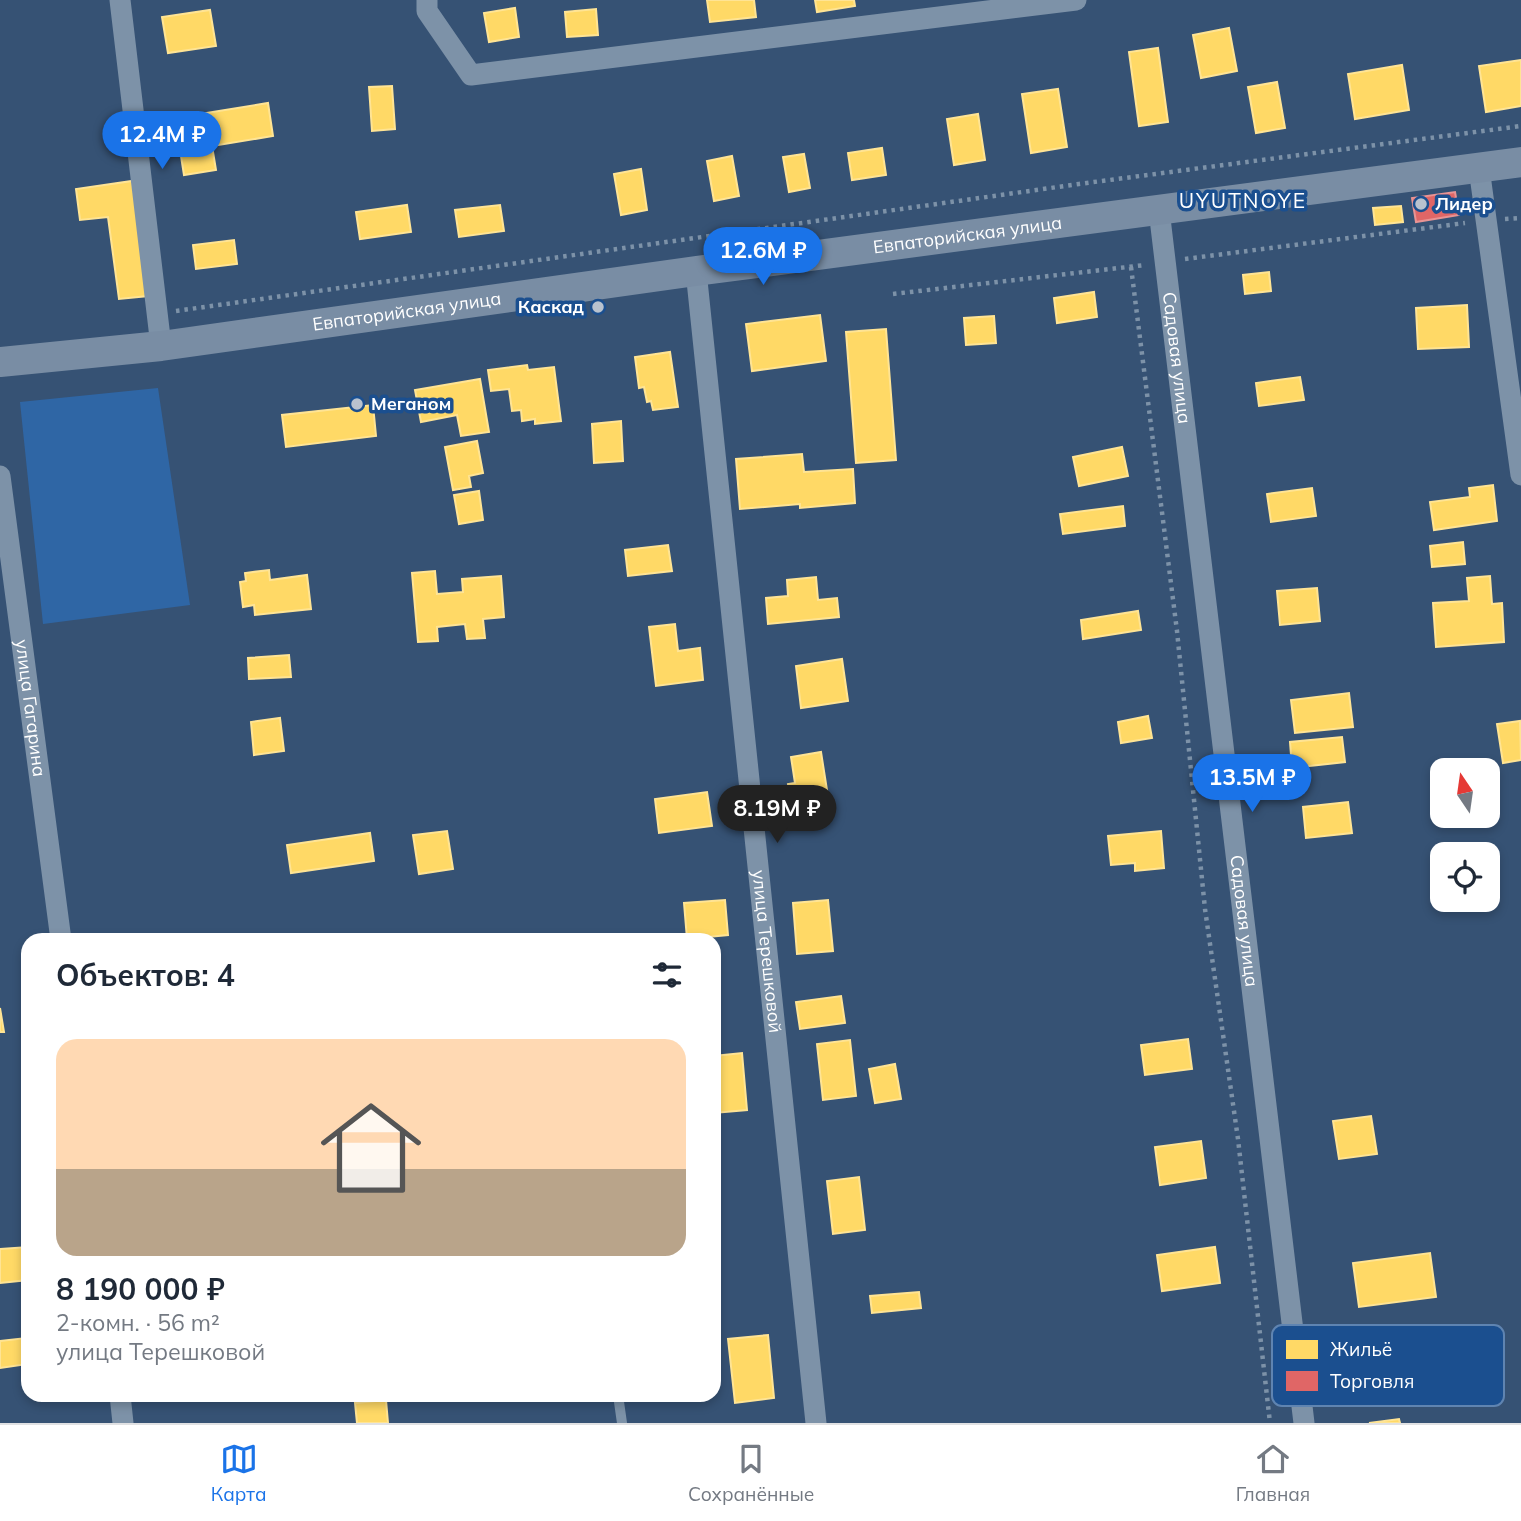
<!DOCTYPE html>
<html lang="ru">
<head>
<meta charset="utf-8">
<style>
  :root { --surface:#fff; --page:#f2f2f3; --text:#1f2937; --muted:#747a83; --line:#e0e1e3; --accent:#1a73e8 }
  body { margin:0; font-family:Mulish,sans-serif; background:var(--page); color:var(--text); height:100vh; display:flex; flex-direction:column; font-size:26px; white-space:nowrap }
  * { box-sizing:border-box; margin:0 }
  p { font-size:23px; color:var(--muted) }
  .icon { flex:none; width:38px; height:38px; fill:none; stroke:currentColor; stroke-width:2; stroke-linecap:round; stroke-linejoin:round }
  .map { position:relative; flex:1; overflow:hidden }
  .drawer { position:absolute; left:21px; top:933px; width:700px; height:469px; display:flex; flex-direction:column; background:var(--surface); border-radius:21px; box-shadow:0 4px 10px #0003 }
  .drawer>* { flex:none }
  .needle { width:46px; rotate:347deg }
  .fabs { position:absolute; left:1430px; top:758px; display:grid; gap:14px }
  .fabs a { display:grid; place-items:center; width:70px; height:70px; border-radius:14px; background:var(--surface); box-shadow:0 4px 10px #0003; font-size:35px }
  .price { position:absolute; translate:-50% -60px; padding:0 16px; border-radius:24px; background:var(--accent); color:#fff; font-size:23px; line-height:46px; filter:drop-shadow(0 2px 4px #0008) }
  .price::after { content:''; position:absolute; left:50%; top:42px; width:21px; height:16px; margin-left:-10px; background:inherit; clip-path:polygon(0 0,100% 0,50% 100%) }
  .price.active { background:#222; color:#fff }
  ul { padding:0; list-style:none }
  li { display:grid; align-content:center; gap:14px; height:371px; padding:0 35px }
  li span { display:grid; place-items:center; height:217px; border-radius:21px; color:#555 }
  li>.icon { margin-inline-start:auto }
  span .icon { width:126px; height:126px; fill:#fffc; stroke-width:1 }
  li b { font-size:30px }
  h2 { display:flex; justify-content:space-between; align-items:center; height:84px; padding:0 35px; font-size:30px }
  .tab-bar { display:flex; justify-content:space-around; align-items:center; height:98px; border-top:2px solid var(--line); background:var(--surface); font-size:19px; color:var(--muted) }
  .tab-bar a { display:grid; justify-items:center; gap:4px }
  .tab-bar .active { color:var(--accent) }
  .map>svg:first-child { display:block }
</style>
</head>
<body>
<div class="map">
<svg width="1521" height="1423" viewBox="0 0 1521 1423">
  <rect width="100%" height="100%" fill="#365274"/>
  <path fill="#2f66a5" d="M 158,388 L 190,605 L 43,624 L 20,402 Z"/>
  <path fill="#ffd966" stroke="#ffe494" stroke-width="2" d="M 707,0 L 754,0 L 756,17 L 710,22 Z
    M 815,0 L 854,0 L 855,6 L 817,12 Z
    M 515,8 L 519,37 L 489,42 L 484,13 Z
    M 596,9 L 598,35 L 567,37 L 565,12 Z
    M 210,10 L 216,46 L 168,53 L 162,17 Z
    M 1229,28 L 1237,71 L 1201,78 L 1193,35 Z
    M 1158,48 L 1168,122 L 1139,126 L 1129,52 Z
    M 1521,60 L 1521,106 L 1486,112 L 1479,66 Z
    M 1402,65 L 1409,110 L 1355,119 L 1348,74 Z
    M 1277,82 L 1285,128 L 1256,133 L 1248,87 Z
    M 392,86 L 395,129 L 372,131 L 369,87 Z
    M 1058,89 L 1067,147 L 1031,153 L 1022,94 Z
    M 268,103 L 273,136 L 212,146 L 216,170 L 184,175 L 175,118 Z
    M 978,114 L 985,160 L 954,165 L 947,119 Z
    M 882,148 L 886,175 L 852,180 L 848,153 Z
    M 804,154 L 810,188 L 789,192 L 783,157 Z
    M 732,156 L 739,196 L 714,201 L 707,161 Z
    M 641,169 L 647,210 L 621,215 L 614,174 Z
    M 132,181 L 148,296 L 119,299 L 108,217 L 80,220 L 76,189 Z
    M 407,205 L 411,232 L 360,239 L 356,212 Z
    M 500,205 L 504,231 L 459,237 L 455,210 Z
    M 1401,206 L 1403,222 L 1375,225 L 1373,208 Z
    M 234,240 L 237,264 L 196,269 L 193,245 Z
    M 1269,272 L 1271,291 L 1245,294 L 1243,275 Z
    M 1094,292 L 1097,317 L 1057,323 L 1054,298 Z
    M 1467,305 L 1469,347 L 1418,349 L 1416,308 Z
    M 820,315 L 826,361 L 752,371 L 746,324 Z
    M 994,316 L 996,343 L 966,345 L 964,318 Z
    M 886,329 L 896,460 L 856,463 L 846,332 Z
    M 670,352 L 678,407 L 653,410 L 651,401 L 647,402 L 644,387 L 639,388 L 635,357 Z
    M 527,365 L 528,370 L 554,367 L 561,421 L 535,424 L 535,419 L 522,421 L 521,410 L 512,411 L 509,389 L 491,391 L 488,370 Z
    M 1300,377 L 1304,400 L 1259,406 L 1256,383 Z
    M 480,379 L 489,432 L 461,436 L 457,415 L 421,422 L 415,390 Z
    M 373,405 L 376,436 L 286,447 L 282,415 Z
    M 621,421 L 623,461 L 594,463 L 592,424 Z
    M 477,441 L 483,473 L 469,476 L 471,487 L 453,490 L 445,447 Z
    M 1122,447 L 1128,476 L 1079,486 L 1073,457 Z
    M 802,454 L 804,472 L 853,469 L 855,503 L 800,508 L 800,504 L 740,509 L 736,459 Z
    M 1493,485 L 1497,521 L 1434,530 L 1430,502 L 1470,497 L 1469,488 Z
    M 1312,488 L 1316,516 L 1271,522 L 1267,494 Z
    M 479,491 L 483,520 L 459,524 L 454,495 Z
    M 1123,506 L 1125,526 L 1063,534 L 1060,514 Z
    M 1463,542 L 1465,564 L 1432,567 L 1430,546 Z
    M 668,545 L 672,571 L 628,576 L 625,550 Z
    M 269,570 L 270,580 L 307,575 L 311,609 L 255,615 L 254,605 L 243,607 L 240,582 L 246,581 L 245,573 Z
    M 435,571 L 437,594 L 463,592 L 462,579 L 501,576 L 504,617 L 483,619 L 485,638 L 467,639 L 465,624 L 437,627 L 438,641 L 418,642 L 412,573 Z
    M 1490,576 L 1492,604 L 1502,603 L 1504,642 L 1436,647 L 1433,603 L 1469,601 L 1467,578 Z
    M 816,577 L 818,600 L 837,598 L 839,617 L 768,624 L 766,598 L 788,596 L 787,580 Z
    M 1317,588 L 1320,621 L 1280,625 L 1277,591 Z
    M 1138,611 L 1141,630 L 1083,639 L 1081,620 Z
    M 675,624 L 678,651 L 700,648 L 703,680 L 656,686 L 649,627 Z
    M 289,655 L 291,677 L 249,679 L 248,658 Z
    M 842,659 L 848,701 L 801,708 L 796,666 Z
    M 1349,693 L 1353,727 L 1295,733 L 1291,700 Z
    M 1148,716 L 1152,738 L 1121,743 L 1118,722 Z
    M 280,718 L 284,751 L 254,755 L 251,722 Z
    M 1520,721 L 1521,760 L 1503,763 L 1497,724 Z
    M 1342,737 L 1345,762 L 1292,768 L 1290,742 Z
    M 821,752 L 829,803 L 792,809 L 788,784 L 795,783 L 791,757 Z
    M 707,792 L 712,826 L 659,833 L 655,799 Z
    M 1348,802 L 1352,833 L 1306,838 L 1303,807 Z
    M 447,831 L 453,869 L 419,874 L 413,835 Z
    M 1161,831 L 1164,868 L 1135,871 L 1135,863 L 1111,865 L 1108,836 Z
    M 370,833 L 374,861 L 291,873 L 287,845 Z
    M 725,900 L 728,935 L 687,939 L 684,903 Z
    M 828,900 L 833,951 L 797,954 L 793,903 Z
    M 841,996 L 845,1023 L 800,1029 L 796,1002 Z
    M 0,1008 L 4,1032 L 0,1032 Z
    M 1188,1039 L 1192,1069 L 1145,1075 L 1141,1045 Z
    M 850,1040 L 856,1096 L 823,1100 L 817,1044 Z
    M 742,1053 L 747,1110 L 714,1113 L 714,1056 Z
    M 895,1064 L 901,1099 L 875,1103 L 869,1069 Z
    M 1371,1116 L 1377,1154 L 1339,1159 L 1333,1121 Z
    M 1201,1141 L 1206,1178 L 1160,1185 L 1155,1147 Z
    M 859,1177 L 865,1230 L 833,1234 L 827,1181 Z
    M 28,1247 L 28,1280 L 0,1283 L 0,1249 Z
    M 1215,1247 L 1220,1283 L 1162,1291 L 1157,1255 Z
    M 1430,1253 L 1436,1297 L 1359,1307 L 1353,1263 Z
    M 919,1292 L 921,1308 L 872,1313 L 870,1296 Z
    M 768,1335 L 774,1398 L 735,1403 L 728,1339 Z
    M 26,1338 L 28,1364 L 0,1368 L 0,1341 Z
    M 386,1400 L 388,1423 L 357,1423 L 355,1403 Z
    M 1399,1419 L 1400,1423 L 1369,1423 Z"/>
  <path fill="#e06666" stroke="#e99494" stroke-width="2" d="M 1455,192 L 1459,215 L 1416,222 L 1412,198 Z"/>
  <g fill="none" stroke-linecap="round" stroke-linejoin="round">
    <path stroke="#7d92a8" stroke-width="4.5" stroke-dasharray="3.5 5" stroke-linecap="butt" d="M 1505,219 L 1521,218
      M 1185,259 L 1465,223
      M 1131,267 L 1177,631 L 1205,909 L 1238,1139 L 1270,1423
      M 893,294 L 1145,265
      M 176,311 L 1079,184 L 1521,126"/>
    <path stroke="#7d92a8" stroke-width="10" d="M 618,1395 L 622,1423"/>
    <g stroke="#7d92a8" stroke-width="21">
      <path d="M 120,0 L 161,346"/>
      <path d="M 427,0 L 427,11 L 471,75 L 1076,0"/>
      <path d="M 1479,168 L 1521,475"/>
      <path id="s1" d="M 1159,210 L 1304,1423"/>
      <path id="s2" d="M 696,271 L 816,1423"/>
      <path id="s3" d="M 0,476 L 61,940"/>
      <path d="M 120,1395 L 123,1423"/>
    </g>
    <path stroke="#798da4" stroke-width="30" id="s4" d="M 0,362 L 161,346 L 696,271 L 1521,162"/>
  </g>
  <g fill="#b9c2ce" stroke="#1b4f8f" stroke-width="2.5">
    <circle cx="1421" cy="204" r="7"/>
    <circle cx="598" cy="307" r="7"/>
    <circle cx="357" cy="404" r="7"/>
  </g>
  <g text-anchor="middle" stroke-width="7" stroke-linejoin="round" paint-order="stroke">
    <g font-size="18" font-weight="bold" fill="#fff" stroke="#1b4f8f" text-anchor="start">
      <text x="1435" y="210">Лидер</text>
      <text x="584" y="313" text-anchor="end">Каскад</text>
      <text x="371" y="410">Меганом</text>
    </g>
    <g font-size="18" fill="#fff" stroke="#1b4f8f">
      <text dy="6" stroke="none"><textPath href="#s4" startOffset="976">Евпаторийская улица</textPath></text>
      <text dy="6" stroke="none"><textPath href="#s4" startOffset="410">Евпаторийская улица</textPath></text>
      <text dy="6" stroke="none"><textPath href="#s1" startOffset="149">Садовая улица</textPath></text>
      <text dy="6" stroke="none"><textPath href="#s3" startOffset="234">улица Гагарина</textPath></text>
      <text dy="6" stroke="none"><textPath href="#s1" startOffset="716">Садовая улица</textPath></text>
      <text dy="6" stroke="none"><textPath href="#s2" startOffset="684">улица Терешковой</textPath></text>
    </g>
    <g font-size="21" letter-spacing="2" fill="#fff" stroke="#1b4f8f">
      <text x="1243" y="208">UYUTNOYE</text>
    </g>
  </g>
  <rect x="1272" y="1325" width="232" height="81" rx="10" fill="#1b4f8f" stroke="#5f84b1" stroke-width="2"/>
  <rect x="1286" y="1340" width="32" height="19" fill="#ffd966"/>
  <rect x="1286" y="1371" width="32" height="20" fill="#e06666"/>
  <g font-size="19" fill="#fff">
    <text x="1330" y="1356">Жильё</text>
    <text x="1330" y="1388">Торговля</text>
  </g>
</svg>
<div class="fabs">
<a><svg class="needle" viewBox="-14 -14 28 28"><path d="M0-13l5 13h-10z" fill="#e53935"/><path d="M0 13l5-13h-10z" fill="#747a83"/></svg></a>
<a><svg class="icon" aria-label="locate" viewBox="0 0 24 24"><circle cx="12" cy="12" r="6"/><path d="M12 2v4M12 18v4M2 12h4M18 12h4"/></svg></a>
</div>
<b class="price" style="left:162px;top:171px">12.4M ₽</b>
<b class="price" style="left:763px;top:287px">12.6M ₽</b>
<b class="price" style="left:1252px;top:814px">13.5M ₽</b>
<b class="price active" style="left:777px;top:845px">8.19M ₽</b>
<section class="drawer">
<h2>Объектов: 4<svg class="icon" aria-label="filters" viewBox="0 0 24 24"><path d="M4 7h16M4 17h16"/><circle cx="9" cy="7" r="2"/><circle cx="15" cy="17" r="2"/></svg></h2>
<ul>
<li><span style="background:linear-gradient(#ffd9b3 60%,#b9a48a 0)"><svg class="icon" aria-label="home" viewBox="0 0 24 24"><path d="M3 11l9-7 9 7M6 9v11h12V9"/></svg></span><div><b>8 190 000 ₽</b><p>2-комн. · 56 m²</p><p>улица Терешковой</p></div></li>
</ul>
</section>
</div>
<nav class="tab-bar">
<a class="active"><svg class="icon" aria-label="map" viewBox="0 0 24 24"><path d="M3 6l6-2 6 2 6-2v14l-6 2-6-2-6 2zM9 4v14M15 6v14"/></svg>Карта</a>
<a><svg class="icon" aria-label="saved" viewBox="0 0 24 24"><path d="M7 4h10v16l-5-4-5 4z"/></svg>Сохранённые</a>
<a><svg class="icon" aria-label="home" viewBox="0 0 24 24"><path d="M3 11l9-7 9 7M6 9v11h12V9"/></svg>Главная</a>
</nav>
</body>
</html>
